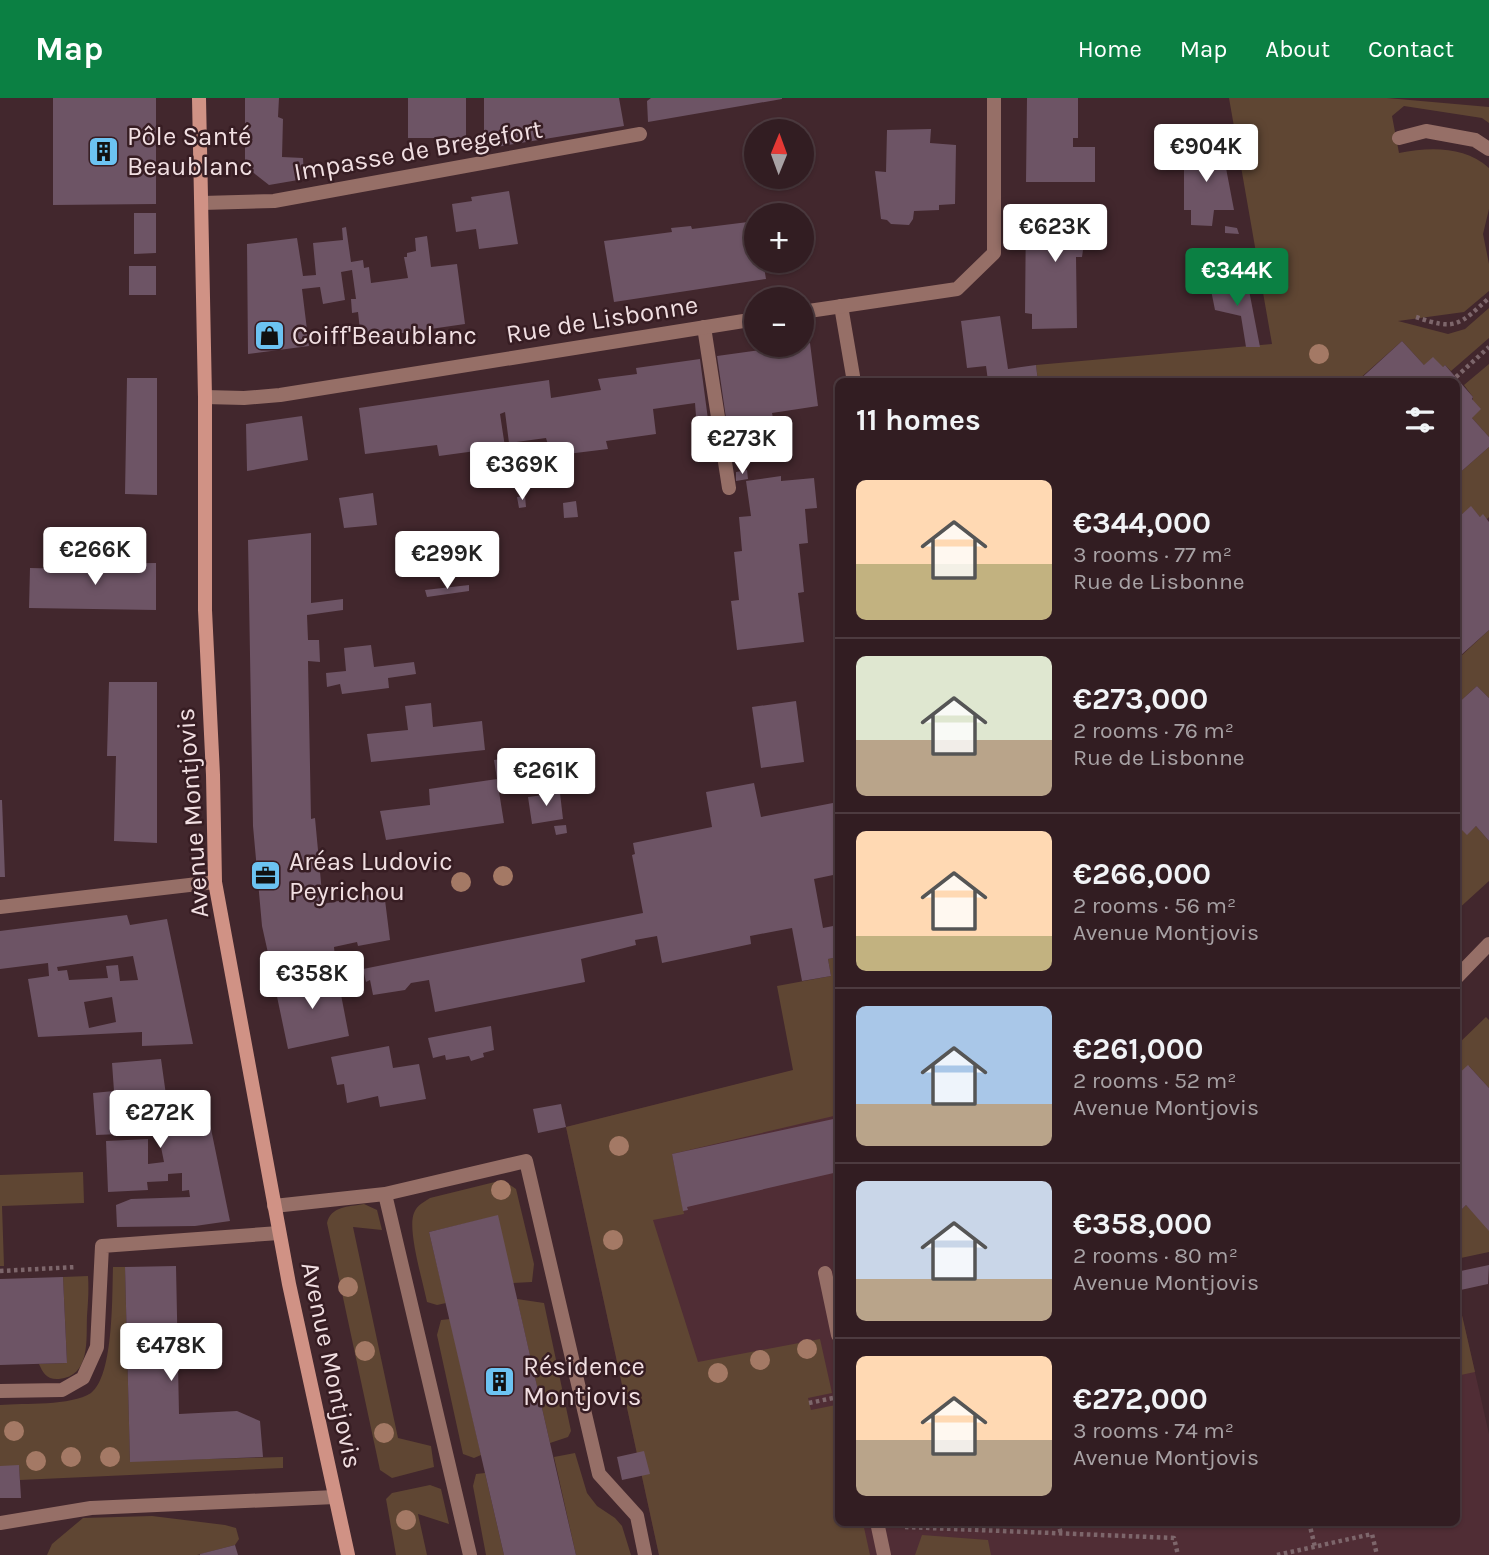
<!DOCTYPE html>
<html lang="en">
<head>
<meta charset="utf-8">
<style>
  :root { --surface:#321d22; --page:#3a262a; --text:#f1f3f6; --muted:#a8a2a5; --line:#4d3b40; --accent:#0b8043 }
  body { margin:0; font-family:Karla,sans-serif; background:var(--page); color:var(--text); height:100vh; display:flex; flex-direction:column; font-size:26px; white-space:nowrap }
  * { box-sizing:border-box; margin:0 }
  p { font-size:23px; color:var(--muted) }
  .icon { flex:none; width:38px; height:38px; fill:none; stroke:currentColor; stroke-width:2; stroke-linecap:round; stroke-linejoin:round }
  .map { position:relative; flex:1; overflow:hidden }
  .side { position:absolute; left:835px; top:280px; width:625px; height:1148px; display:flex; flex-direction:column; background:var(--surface); border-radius:10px; box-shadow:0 2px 5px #0004,0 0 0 2px var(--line) }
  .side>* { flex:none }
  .needle { width:46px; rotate:1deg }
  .buttons { position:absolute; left:744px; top:21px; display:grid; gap:14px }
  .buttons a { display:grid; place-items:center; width:70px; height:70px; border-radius:50%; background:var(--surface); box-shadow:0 2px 5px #0004,0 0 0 2px var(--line); font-size:35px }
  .price { position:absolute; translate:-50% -60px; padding:0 16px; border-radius:7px; background:#fff; color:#222; font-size:23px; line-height:46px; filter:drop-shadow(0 2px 4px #0008) }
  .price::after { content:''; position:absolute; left:50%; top:42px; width:21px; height:16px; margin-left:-10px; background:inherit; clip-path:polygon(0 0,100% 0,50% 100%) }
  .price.on { background:var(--accent); color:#fff }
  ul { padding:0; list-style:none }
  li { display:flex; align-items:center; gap:21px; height:175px; padding:0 21px }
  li+li { border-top:2px solid var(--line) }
  li span { display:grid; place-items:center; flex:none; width:196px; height:140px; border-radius:10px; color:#555 }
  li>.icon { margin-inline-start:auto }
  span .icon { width:84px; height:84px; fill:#fffc; stroke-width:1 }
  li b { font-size:30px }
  h2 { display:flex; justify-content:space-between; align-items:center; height:84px; padding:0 21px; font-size:30px }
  header { display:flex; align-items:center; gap:42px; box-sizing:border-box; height:98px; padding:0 35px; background:var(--accent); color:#fff }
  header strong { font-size:33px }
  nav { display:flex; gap:38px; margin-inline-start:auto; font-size:24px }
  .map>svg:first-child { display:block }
</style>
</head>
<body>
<header>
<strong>Map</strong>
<nav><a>Home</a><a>Map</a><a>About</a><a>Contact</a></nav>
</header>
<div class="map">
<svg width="1489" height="1457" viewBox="0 0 1489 1457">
  <rect width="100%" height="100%" fill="#42272d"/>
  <path fill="#502d35" d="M 838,961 L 838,1424 L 1456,1424 L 1456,1191 L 1489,1336 L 1489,1457 L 659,1457 L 566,1029 Z"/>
  <path fill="#5f4633" d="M 1229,0 L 1387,0 L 1489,9 L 1489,25 L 1482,20 L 1404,8 L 1392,18 L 1399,55 C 1430,49 1464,48 1489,70 L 1489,111 L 1483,136 L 1489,166 L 1489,193 L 1464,214 L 1398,223 L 1448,236 L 1465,231 L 1489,210 L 1489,240 L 1451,273 L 1445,267 L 1443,269 L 1424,267 L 1402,243 L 1357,283 L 1038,283 L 1036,267 L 1272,246 Z
    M 1489,266 L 1489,339 L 1472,320 L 1473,299 L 1464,287 Z
    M 1489,349 L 1489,419 L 1487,421 L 1480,419 L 1471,409 L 1461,417 L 1456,411 L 1456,378 Z
    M 1489,532 L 1489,600 L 1477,588 L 1456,607 L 1456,553 L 1461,558 Z
    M 1457,727 L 1467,736 L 1476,728 L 1489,743 L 1489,783 L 1456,813 Z
    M 838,859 L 838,1017 L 672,1056 L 684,1116 L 653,1122 L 698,1264 L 820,1241 L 832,1295 L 808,1300 L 811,1312 L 836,1307 L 838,1317 L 838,1424 L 863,1425 L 870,1457 L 659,1457 L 566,1029 L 793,972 L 777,888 L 831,878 L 828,861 Z
    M 1486,919 L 1489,922 L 1489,990 L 1469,968 L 1456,978 L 1456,948 Z
    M 83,1074 L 84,1105 L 2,1108 L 4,1168 L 0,1168 L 0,1077 Z
    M 503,1082 L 516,1091 L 534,1166 L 532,1184 L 513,1185 L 497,1118 L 429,1134 L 446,1205 L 437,1207 L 427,1204 C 423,1184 407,1131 414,1115 C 417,1107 424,1104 430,1100 Z
    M 364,1106 L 377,1112 L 382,1132 L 353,1129 L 398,1340 L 431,1348 L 434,1369 L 392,1380 L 380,1372 L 327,1125 C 331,1108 348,1109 364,1106 Z
    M 1466,1107 L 1489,1131 L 1489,1154 L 1456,1161 L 1456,1114 L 1458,1115 Z
    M 113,1169 L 125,1169 L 130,1363 L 283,1359 L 283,1370 L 20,1382 L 19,1368 L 0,1368 L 0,1307 C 24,1305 71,1308 91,1295 C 114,1278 112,1196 113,1169 Z
    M 88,1178 C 89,1192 88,1204 87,1218 C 86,1241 91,1278 59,1281 C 47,1282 43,1275 39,1266 L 67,1265 L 63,1179 Z
    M 1456,1191 L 1475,1274 L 1456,1278 Z
    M 517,1201 L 544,1205 L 571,1333 L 568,1339 L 550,1345 Z
    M 450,1221 L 481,1357 L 474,1360 L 463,1356 L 437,1237 L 441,1222 Z
    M 575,1355 L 587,1395 L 597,1408 L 615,1420 L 622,1428 L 631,1457 L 576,1457 L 554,1359 Z
    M 485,1375 L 504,1457 L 486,1457 L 473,1388 L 476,1376 Z
    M 430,1387 L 441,1391 L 449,1426 L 418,1416 L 427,1457 L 396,1457 L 386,1401 L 392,1395 Z
    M 152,1418 L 225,1427 L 236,1430 L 239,1441 L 235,1447 L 197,1457 L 47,1457 L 52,1446 L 83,1420 Z
    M 922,1437 L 988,1442 L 991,1457 L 915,1457 Z"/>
  <path fill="#6d5465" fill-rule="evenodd" d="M 53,0 L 156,0 L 156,106 L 53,107 Z
    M 245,0 L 279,0 L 278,19 L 283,21 L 282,59 L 303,60 L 304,81 L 269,87 L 245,68 Z
    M 408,0 L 466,0 L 466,40 L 408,40 Z
    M 484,0 L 619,0 L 624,28 L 484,51 Z
    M 651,0 L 782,0 L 782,1 L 648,24 L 647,3 Z
    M 1027,0 L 1078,0 L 1078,40 L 1073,40 L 1073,49 L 1095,49 L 1095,84 L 1026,84 Z
    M 931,31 L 930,45 L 956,47 L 955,106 L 939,107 L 939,112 L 914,113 L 913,121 L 909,127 L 891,126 L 887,122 L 881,121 L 875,73 L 886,74 L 887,32 Z
    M 1184,49 L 1222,49 L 1234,112 L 1214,112 L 1212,128 L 1191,127 L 1191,112 L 1184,112 Z
    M 509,93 L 518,146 L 479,151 L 476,131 L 456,134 L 452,106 L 472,103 L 471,99 Z
    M 1026,112 L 1095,112 L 1095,151 L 1083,152 L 1082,159 L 1076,159 L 1077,230 L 1032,231 L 1032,216 L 1025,215 Z
    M 134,115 L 156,115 L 156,155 L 134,156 Z
    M 756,123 L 756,163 L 763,163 L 766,181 L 614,204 L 604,143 L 672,134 L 671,130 L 691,128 L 692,131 Z
    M 1225,128 L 1237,130 L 1239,136 L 1225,135 Z
    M 346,129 L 351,164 L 363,162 L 364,170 L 369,169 L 371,185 L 408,180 L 404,159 L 407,159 L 407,155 L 416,153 L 415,140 L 427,138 L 431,169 L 457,166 L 465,226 L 361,241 L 358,214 L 352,215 L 351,201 L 356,201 L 352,172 L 341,174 L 345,202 L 323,206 L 320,189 L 302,191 L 309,248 L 248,256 L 247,146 L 297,140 L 303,178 L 316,177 L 313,145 L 343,142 L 342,130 Z
    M 129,168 L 156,168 L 156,197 L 129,197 Z
    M 1210,187 L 1248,187 L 1260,249 L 1246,249 L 1241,218 L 1215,212 Z
    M 1000,218 L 1008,271 L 1036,267 L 1038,284 L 1010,284 L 1010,281 L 988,283 L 986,268 L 967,270 L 961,223 Z
    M 1402,243 L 1424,267 L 1433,259 L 1443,269 L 1445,267 L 1473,299 L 1472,301 L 1481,311 L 1472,320 L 1489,339 L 1489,349 L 1456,378 L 1456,284 L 1357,284 Z
    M 810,245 L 818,308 L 772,315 L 773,320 L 727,327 L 717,258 Z
    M 700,261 L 709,329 L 697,331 L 695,305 L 653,311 L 656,336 L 606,343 L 608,351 L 559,357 L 557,350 L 549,350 L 546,340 L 509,345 L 505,314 L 500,316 L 505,349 L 439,358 L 437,347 L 365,356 L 359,310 L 549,282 L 551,300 L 601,292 L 598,281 L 637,276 L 636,270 Z
    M 127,280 L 157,280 L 157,397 L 125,396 Z
    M 302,318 L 308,362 L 247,373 L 246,326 Z
    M 747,372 L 748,381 L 736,383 L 736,374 Z
    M 781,378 L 781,383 L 814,380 L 817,410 L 805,411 L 808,445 L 799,446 L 804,494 L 798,495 L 804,544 L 737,552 L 731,503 L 739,502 L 734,454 L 742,453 L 739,419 L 751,418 L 746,383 Z
    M 373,395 L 377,427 L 344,430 L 339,400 Z
    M 525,398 L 526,409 L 519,410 L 517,399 Z
    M 576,403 L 578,419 L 564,420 L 563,405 Z
    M 1471,408 L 1480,419 L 1483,416 L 1489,424 L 1489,532 L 1460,558 L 1456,553 L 1456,411 L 1461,417 Z
    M 311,435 L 311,505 L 343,501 L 343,512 L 307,517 L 308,542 L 319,542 L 320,564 L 308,563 L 311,721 L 315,720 L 323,806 L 393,792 L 395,799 L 385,802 L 390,842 L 358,848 L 357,844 L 334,849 L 335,860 L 272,873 L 262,828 L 253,728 L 248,442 Z
    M 156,465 L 156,512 L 29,510 L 30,470 L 73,471 L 74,466 Z
    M 469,487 L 469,493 L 427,499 L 425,492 Z
    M 371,547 L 374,569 L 414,564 L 416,576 L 388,580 L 389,590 L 342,596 L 340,586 L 327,589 L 326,575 L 346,573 L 344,550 Z
    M 109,584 L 157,584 L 157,745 L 114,743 L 116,658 L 107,658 Z
    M 1477,588 L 1489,600 L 1489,743 L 1476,728 L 1467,737 L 1457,727 L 1456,728 L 1456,607 Z
    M 796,603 L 804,664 L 761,670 L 752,609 Z
    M 431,605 L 433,629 L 482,623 L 485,652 L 371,664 L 367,636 L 408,632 L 405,608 Z
    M 523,658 L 526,678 L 497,681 L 494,662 Z
    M 497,681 L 504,725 L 386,742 L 380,713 L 430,707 L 429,691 Z
    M 754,685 L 761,719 L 838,704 L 838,776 L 814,781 L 823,830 L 838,827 L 838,859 L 828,861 L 831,878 L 802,883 L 792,830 L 750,838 L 751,846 L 662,865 L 657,838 L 635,842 L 636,847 L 581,861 L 585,884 L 435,914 L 429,882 L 411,885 L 405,892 L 373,897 L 370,882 L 366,884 L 363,871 L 643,815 L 632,757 L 635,756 L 633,745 L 712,729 L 706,694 Z
    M 560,695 L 563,721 L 532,726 L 528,699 Z
    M 0,702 L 2,702 L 5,779 L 0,779 Z
    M 566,727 L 567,735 L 556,737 L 554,728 Z
    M 127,817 L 130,827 L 167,821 L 193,946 L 142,948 L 142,934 L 38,939 L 28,881 L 49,878 L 48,865 L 0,871 L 0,833 ZM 133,858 L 138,882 L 120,883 L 118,867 L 106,868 L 108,880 L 69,882 L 67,872 L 58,873 L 57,869 ZM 112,899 L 116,924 L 89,930 L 84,904 Z
    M 337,876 L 349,938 L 288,951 L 275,889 Z
    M 491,928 L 494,952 L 483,955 L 484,959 L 471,963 L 469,958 L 446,962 L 445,957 L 433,960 L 428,940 Z
    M 389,948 L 393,970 L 419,966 L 426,1001 L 380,1009 L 378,998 L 347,1005 L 344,986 L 337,987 L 331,959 Z
    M 161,961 L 166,997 L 204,997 L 230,1123 L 195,1128 L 117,1129 L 116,1107 L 131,1101 L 190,1099 L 189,1092 L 182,1093 L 182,1075 L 168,1076 L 168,1083 L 147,1084 L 148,1092 L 108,1094 L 106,1043 L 148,1041 L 148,1066 L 164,1064 L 153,1009 L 148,1010 L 149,1018 L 123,1018 L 124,1033 L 120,1036 L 96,1037 L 93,995 L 114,993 L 112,965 Z
    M 1468,967 L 1489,990 L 1489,1133 L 1466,1107 L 1457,1116 L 1456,1114 L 1456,978 Z
    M 561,1006 L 566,1029 L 538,1035 L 533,1011 Z
    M 838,1020 L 838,1074 L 687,1109 L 688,1112 L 683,1113 L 672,1056 Z
    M 498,1117 L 550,1345 L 576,1457 L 504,1457 L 485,1375 L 429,1134 Z
    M 1489,1167 L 1488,1186 L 1456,1193 L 1456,1174 Z
    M 176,1168 L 179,1316 L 237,1313 L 260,1323 L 263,1359 L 130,1364 L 125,1169 Z
    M 63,1179 L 67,1265 L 0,1267 L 0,1181 Z
    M 644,1353 L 650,1376 L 622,1382 L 617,1359 Z
    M 19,1367 L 21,1400 L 0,1400 L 0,1368 Z
    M 235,1447 L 238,1457 L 200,1457 L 200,1456 Z"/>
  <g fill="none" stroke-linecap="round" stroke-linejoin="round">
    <path stroke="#7d666b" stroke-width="4.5" stroke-dasharray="3.5 3.5" stroke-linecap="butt" d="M 1416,219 C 1456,233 1459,227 1489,200
      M 1456,279 L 1489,249
      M 0,1173 L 76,1169
      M 809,1305 L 838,1299
      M 1058,1424 L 1061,1436
      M 1309,1424 L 1315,1449
      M 905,1429 L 1174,1440 L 1178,1457
      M 1277,1457 L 1372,1436 L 1377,1457"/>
    <path stroke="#966f67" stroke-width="14" d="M 1399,40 L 1426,33 L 1475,42 L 1489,51
      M 841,208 L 854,284
      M 704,229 L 729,390
      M 1456,880 L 1489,846
      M 274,1108 L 385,1096
      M 825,1175 L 838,1237
      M 0,1293 L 62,1292 L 83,1280 L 97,1249 L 102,1148 L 279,1135
      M 877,1424 L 884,1457
      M 0,1425 L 91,1410 L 335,1399
      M 470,1457 L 385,1096 L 526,1063 L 599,1376 L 637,1418 L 645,1457"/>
    <path stroke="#966f67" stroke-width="14" d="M 202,105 L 274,103 L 640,36
      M 802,214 L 957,191 L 994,155 L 994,0
      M 205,299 L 244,300 L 280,297 L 756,221
      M 0,809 L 215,784"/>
    <path stroke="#d09285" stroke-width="14" d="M 199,0 L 205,299 L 205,512 L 213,677 L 215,784 L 289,1186 L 348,1457"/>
  </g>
  <g fill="#a47965">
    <circle cx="1319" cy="256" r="10"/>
    <circle cx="503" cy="778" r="10"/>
    <circle cx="461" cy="784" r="10"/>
    <circle cx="619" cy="1048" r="10"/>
    <circle cx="501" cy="1092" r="10"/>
    <circle cx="613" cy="1142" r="10"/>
    <circle cx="348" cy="1189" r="10"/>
    <circle cx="807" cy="1251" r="10"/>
    <circle cx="365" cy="1253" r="10"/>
    <circle cx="760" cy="1262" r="10"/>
    <circle cx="718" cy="1275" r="10"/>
    <circle cx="14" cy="1333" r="10"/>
    <circle cx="384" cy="1335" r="10"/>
    <circle cx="71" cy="1359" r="10"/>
    <circle cx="110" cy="1359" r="10"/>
    <circle cx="36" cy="1363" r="10"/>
    <circle cx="406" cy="1422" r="10"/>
  </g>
  <defs>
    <symbol id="building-square" viewBox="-11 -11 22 22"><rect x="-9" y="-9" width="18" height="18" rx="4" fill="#6cc3f2" stroke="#371d23"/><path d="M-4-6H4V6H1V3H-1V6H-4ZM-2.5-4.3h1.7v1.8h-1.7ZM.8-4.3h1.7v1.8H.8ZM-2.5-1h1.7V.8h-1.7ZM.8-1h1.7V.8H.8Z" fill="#111"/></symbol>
    <symbol id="shop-square" viewBox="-11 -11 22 22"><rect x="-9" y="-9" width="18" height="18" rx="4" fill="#6cc3f2" stroke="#371d23"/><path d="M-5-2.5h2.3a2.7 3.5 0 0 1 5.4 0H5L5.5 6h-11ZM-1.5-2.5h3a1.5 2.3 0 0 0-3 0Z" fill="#111"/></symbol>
    <symbol id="office-square" viewBox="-11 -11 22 22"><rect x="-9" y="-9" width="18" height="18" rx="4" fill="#6cc3f2" stroke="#371d23"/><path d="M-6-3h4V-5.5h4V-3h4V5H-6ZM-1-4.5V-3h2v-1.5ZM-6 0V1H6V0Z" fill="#111"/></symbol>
  </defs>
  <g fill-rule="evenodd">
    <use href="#building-square" x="86" y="36" width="35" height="35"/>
    <use href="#shop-square" x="252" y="220" width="35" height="35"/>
    <use href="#office-square" x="248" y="760" width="35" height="35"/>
    <use href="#building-square" x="482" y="1266" width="35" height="35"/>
  </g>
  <g text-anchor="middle" stroke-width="5" stroke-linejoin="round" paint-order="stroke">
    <g font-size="26" fill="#f1dfe2" stroke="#371d23" text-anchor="start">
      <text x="127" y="47">Pôle Santé<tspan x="127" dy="30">Beaublanc</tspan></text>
      <text x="292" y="246">Coiff'Beaublanc</text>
      <text x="289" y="772">Aréas Ludovic<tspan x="289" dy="30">Peyrichou</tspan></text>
      <text x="523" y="1277">Résidence<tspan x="523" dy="30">Montjovis</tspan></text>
    </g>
    <g font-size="26" fill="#f1dfe2" stroke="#371d23">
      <text transform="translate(418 52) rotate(-10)" y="9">Impasse de Bregefort</text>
      <text transform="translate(602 221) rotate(-9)" y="9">Rue de Lisbonne</text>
      <text transform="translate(192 715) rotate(-94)" y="9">Avenue Montjovis</text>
      <text transform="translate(332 1267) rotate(78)" y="9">Avenue Montjovis</text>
    </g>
  </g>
</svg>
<div class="buttons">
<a><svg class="needle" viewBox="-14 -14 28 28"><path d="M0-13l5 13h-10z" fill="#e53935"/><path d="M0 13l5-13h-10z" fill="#a8a2a5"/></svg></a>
<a>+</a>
<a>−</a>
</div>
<b class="price" style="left:1206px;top:86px">€904K</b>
<b class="price" style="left:1055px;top:166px">€623K</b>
<b class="price on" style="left:1237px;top:210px">€344K</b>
<b class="price" style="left:742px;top:378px">€273K</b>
<b class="price" style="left:522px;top:404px">€369K</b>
<b class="price" style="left:95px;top:489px">€266K</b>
<b class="price" style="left:447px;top:493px">€299K</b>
<b class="price" style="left:546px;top:710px">€261K</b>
<b class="price" style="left:312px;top:913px">€358K</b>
<b class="price" style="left:160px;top:1052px">€272K</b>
<b class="price" style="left:171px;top:1285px">€478K</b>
<section class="side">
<h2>11 homes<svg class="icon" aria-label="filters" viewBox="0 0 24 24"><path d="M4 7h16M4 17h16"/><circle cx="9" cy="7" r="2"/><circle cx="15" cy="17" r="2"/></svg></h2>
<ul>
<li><span style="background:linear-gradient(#ffd9b3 60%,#c2b280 0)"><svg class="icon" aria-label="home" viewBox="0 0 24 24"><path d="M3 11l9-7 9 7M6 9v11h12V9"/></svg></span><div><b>€344,000</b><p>3 rooms · 77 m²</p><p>Rue de Lisbonne</p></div></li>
<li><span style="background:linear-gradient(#dfe7d0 60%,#b9a48a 0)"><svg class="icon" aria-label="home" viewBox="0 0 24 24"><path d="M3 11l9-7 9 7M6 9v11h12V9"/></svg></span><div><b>€273,000</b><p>2 rooms · 76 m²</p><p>Rue de Lisbonne</p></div></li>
<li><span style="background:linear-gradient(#ffd9b3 75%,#c2b280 0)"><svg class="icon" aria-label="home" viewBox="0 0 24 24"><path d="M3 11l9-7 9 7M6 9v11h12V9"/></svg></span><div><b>€266,000</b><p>2 rooms · 56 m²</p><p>Avenue Montjovis</p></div></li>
<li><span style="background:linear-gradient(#a9c7e8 70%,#b9a48a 0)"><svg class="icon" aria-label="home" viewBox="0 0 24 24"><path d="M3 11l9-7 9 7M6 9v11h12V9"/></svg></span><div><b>€261,000</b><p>2 rooms · 52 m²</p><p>Avenue Montjovis</p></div></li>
<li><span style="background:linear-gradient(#c9d6e8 70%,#b9a48a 0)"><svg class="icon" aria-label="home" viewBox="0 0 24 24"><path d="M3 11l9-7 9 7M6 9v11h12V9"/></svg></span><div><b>€358,000</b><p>2 rooms · 80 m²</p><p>Avenue Montjovis</p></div></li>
<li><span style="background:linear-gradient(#ffd9b3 60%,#b9a48a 0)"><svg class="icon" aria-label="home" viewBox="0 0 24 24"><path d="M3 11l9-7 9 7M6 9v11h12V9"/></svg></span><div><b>€272,000</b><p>3 rooms · 74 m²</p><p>Avenue Montjovis</p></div></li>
</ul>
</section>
</div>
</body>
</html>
